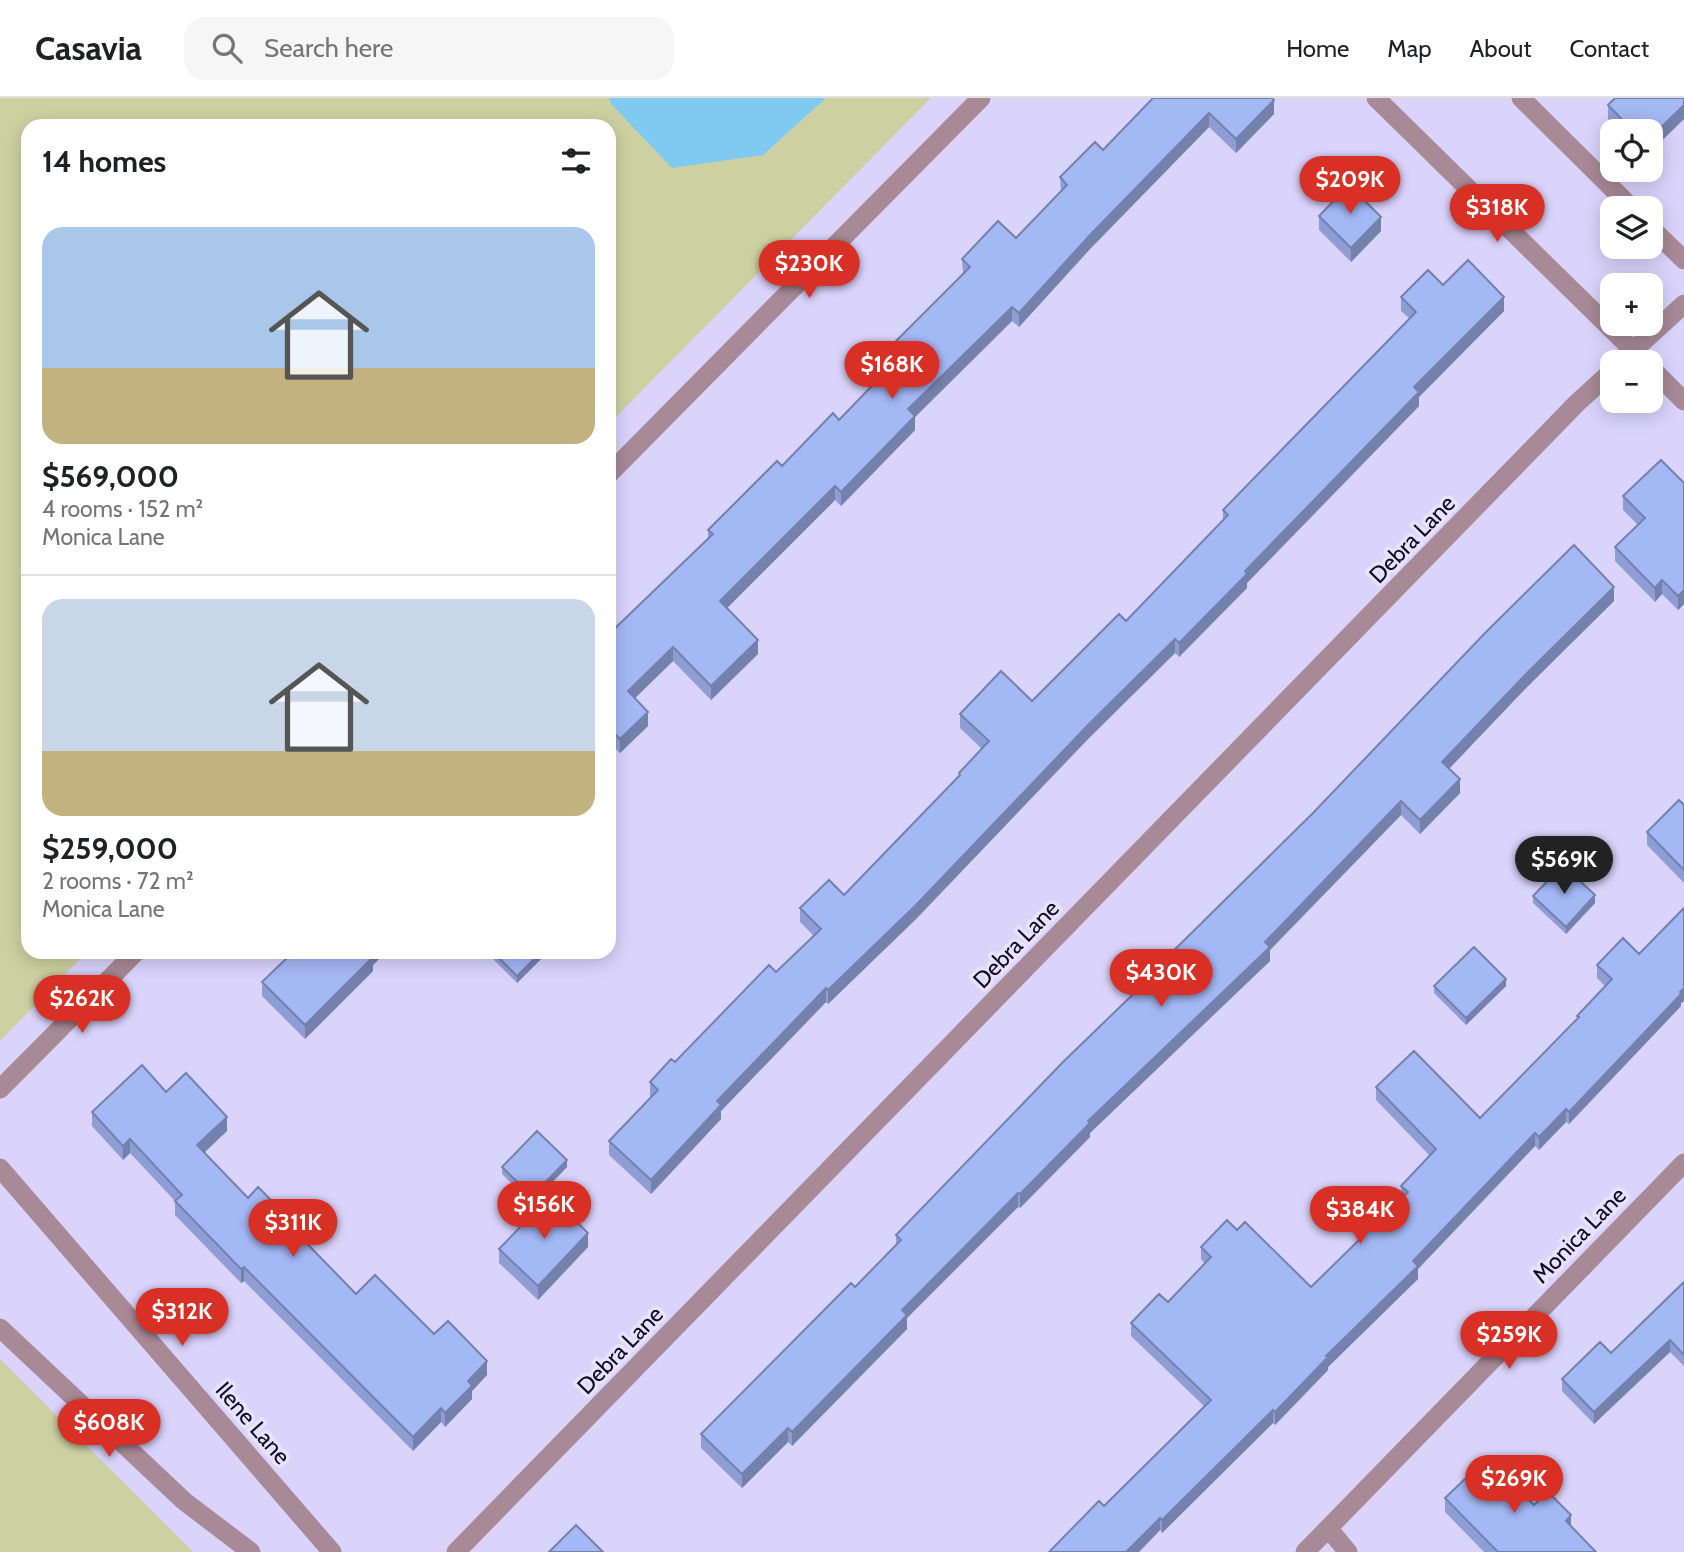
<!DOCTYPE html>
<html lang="en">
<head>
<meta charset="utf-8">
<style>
  :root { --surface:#fff; --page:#f6f6f6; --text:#202124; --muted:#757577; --line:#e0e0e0; --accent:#d93025 }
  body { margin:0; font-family:Cabin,sans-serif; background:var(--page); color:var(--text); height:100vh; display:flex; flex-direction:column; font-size:26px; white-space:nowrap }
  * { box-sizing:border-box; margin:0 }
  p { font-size:23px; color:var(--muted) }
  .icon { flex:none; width:38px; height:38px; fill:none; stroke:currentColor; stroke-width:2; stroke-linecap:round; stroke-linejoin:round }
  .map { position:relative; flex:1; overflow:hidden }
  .side { position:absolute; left:21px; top:21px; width:595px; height:840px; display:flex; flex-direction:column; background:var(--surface); border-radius:21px; box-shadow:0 4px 18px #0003 }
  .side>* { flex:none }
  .tools { position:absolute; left:1600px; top:21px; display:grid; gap:14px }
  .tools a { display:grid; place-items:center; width:63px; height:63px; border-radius:14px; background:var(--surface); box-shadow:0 4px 18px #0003; font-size:35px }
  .price { position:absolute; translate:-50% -60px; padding:0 16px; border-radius:24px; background:var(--accent); color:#fff; font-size:23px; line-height:46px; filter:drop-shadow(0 2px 4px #0008) }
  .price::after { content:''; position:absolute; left:50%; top:42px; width:21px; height:16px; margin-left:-10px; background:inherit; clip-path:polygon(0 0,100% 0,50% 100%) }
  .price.current { background:#222; color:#fff }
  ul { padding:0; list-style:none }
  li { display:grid; align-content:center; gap:14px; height:371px; padding:0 21px }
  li+li { border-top:2px solid var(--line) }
  li span { display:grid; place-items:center; height:217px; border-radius:21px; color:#555 }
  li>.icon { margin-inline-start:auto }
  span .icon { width:126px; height:126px; fill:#fffc; stroke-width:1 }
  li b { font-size:30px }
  h2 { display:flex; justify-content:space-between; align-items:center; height:84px; padding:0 21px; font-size:30px }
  header { display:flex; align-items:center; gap:42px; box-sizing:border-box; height:98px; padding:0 35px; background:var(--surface); border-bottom:2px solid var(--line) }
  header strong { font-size:33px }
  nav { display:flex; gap:38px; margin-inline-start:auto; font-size:24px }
  .search { width:490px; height:63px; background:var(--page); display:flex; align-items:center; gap:18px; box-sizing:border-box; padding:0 24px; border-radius:21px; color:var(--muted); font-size:26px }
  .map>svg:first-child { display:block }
</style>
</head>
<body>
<header>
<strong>Casavia</strong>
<div class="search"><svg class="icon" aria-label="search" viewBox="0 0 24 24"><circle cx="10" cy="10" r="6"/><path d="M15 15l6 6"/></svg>Search here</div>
<nav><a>Home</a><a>Map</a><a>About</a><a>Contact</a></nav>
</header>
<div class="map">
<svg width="1684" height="1454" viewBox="0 0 1684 1454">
  <rect width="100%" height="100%" fill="#dad4fd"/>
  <path fill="#cdd1a2" d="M 0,0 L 609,0 L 611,6 L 763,57 L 826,0 L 931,0 L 609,326 L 609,28 L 28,28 L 28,854 L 87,854 L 0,943 Z
    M 0,1261 L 193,1454 L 0,1454 Z"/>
  <path fill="#7ecaf0" d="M 609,0 L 826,0 L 763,57 L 672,70 L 611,6 Z"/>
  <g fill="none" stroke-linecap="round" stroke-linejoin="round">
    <path stroke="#a88996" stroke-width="19" d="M 1376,0 L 1645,264
      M 1521,0 L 1632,110
      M 1650,129 L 1684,162
      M 1624,261 L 1684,206
      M 1650,269 L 1684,303
      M 0,1070 L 332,1454
      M 0,1230 L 184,1403 L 251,1454
      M 1328,1430 L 1348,1454
      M 456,1454 L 1577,305 L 1612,273
      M 1305,1454 L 1684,1065"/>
    <path stroke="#a88996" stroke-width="19" d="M 609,376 L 981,0
      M 0,991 L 136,854"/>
  </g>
  <path fill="#8e9ed4" d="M 1153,0 L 1274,16 L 1236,55 L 1209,29 L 1090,151 L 1019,229 L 1012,223 L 915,319 L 915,332 L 841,408 L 835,402 L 727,510 L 758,556 L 711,602 L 673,563 L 635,600 L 648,628 L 620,655 L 609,644 L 609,536 L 708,441 L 708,432 L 782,368 L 839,322 L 888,271 L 885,268 L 885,254 L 963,176 L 962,161 L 1016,140 L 1061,94 L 1060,79 L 1103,52 Z
    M 1684,0 L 1684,21 L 1650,54 L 1650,33 L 1619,33 L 1608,21 L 1608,7 Z
    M 1319,118 L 1381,133 L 1351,164 L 1319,132 Z
    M 1443,187 L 1504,213 L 1419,299 L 1419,308 L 1247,485 L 1247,490 L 1179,559 L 1175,555 L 1088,641 L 916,821 L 828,906 L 826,904 L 721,1013 L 721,1021 L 651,1096 L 609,1057 L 609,1043 L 651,999 L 650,998 L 650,984 L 675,964 L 776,874 L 814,838 L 800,824 L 800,810 L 844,797 L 959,679 L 959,675 L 982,651 L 960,630 L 960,616 L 1032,603 L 1126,523 L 1223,422 L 1223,412 L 1410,221 L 1401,213 L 1401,199 Z
    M 1684,385 L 1684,506 L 1678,512 L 1662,496 L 1655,504 L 1615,463 L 1615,449 L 1638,427 L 1623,412 L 1623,398 Z
    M 1614,503 L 1527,589 L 1449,671 L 1460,695 L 1420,736 L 1401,717 L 1270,852 L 1270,863 L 1090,1035 L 1090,1039 L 1020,1110 L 1018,1109 L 907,1220 L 907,1231 L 792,1348 L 788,1344 L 742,1390 L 701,1350 L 701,1336 L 855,1189 L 896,1146 L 896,1137 L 1152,879 L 1152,874 Z
    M 1684,707 L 1684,785 L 1647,747 L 1647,734 Z
    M 1533,798 L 1595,805 L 1566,836 L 1533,805 Z
    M 1684,810 L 1684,903 L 1681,905 L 1681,908 L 1569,1026 L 1566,1024 L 1539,1052 L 1535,1048 L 1418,1171 L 1418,1181 L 1328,1269 L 1328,1272 L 1275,1327 L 1273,1325 L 1162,1435 L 1160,1432 L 1139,1454 L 1049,1454 L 1104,1408 L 1204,1308 L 1131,1238 L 1131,1225 L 1168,1204 L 1205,1166 L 1201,1161 L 1201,1149 L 1237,1132 L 1311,1189 L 1402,1101 L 1401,1088 L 1430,1058 L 1376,1002 L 1376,989 L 1480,1020 L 1577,921 L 1577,918 L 1605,888 L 1597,880 L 1597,867 L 1639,856 Z
    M 293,854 L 386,854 L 373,867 L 373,873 L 305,941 L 262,898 L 262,884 Z
    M 486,854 L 548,854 L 517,885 Z
    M 1434,888 L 1506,888 L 1466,927 L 1434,895 Z
    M 166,994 L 227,1033 L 204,1055 L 248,1100 L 291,1129 L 356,1196 L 434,1236 L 487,1277 L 472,1293 L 472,1301 L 445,1329 L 441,1324 L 413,1353 L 244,1183 L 241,1185 L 175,1117 L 175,1103 L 130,1055 L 123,1062 L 92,1028 L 92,1014 Z
    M 502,1069 L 567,1069 L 532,1105 L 502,1076 Z
    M 588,1149 L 538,1202 L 499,1165 L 499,1151 Z
    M 1684,1184 L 1684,1268 L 1670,1254 L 1594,1326 L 1562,1293 L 1562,1281 L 1611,1255 Z
    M 1445,1400 L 1534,1407 L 1571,1429 L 1596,1454 L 1484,1454 L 1445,1414 Z"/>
  <path fill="#7481ac" d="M 1274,2 L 1274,16 L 1236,55 L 1236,41 Z
    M 1684,7 L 1684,21 L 1650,54 L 1650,40 Z
    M 1209,15 L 1209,29 L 1090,151 L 1019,229 L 1019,215 L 1090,137 Z
    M 1381,119 L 1381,133 L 1351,164 L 1351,150 Z
    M 1504,199 L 1504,213 L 1419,299 L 1419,308 L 1247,485 L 1247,490 L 1179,559 L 1179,545 L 1414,289 Z
    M 1012,209 L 1012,223 L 915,319 L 915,332 L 841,408 L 841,394 L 908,311 Z
    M 835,388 L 835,402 L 720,517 L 720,503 Z
    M 1662,482 L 1662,496 L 1655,504 L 1655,490 Z
    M 1614,489 L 1614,503 L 1527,589 L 1442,678 L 1442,664 L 1527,575 Z
    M 1684,492 L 1684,506 L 1678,512 L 1678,498 Z
    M 1175,541 L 1175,555 L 1088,641 L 916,821 L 828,906 L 828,892 L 1088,627 Z
    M 758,542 L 758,556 L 711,602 L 711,588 Z
    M 673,549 L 673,563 L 628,607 L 628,593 Z
    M 648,614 L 648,628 L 620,655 L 620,641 Z
    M 1460,681 L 1460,695 L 1420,736 L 1420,722 Z
    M 1401,703 L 1401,717 L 1270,852 L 1270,863 L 1090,1035 L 1090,1039 L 1020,1110 L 1020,1096 L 1088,1023 L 1265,844 Z
    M 1595,797 L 1595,805 L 1566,836 L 1566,829 Z
    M 372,854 L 386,854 L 373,867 L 373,873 L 305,941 L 305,927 Z
    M 541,854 L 548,854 L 517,885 L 517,878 Z
    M 1506,881 L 1506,888 L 1466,927 L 1466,920 Z
    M 826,890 L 826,904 L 721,1013 L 721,1021 L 651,1096 L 651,1082 L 717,1003 Z
    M 1684,890 L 1684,903 L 1681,905 L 1681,908 L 1569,1026 L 1569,1014 Z
    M 1566,1011 L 1566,1024 L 1539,1052 L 1539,1039 Z
    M 227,1019 L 227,1033 L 197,1061 L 197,1047 Z
    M 1535,1035 L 1535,1048 L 1418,1171 L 1418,1181 L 1328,1269 L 1328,1272 L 1275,1327 L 1275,1314 L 1413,1163 Z
    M 130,1041 L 130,1055 L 123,1062 L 123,1048 Z
    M 567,1062 L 567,1069 L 532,1105 L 532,1098 Z
    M 1018,1095 L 1018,1109 L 907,1220 L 907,1231 L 792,1348 L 792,1334 L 902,1212 Z
    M 588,1135 L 588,1149 L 538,1202 L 538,1188 Z
    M 244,1169 L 244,1183 L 241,1185 L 241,1171 Z
    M 1670,1242 L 1670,1254 L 1594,1326 L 1594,1314 Z
    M 487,1263 L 487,1277 L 472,1293 L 472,1301 L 445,1329 L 445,1315 L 468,1283 Z
    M 441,1310 L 441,1324 L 413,1353 L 413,1339 Z
    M 1273,1312 L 1273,1325 L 1162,1435 L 1162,1422 Z
    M 788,1330 L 788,1344 L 742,1390 L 742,1376 Z
    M 1571,1417 L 1571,1431 L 1566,1423 Z
    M 1160,1420 L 1160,1432 L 1139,1454 L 1126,1454 Z"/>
  <path fill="#a5b8f6" stroke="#7481ac" stroke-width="2" d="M 1153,0 L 1272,0 L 1274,2 L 1236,41 L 1209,15 L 1090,137 L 1019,215 L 1012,209 L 908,311 L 915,318 L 841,394 L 835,388 L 720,503 L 758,542 L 711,588 L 673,549 L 628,593 L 648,614 L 620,641 L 609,630 L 609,536 L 713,436 L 708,432 L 777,363 L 782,368 L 833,315 L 839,322 L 895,264 L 885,254 L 970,169 L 962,161 L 998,123 L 1016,140 L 1067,87 L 1060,79 L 1095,44 L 1103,52 Z
    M 1615,0 L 1684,0 L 1684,7 L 1650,40 L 1650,33 L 1633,33 L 1608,7 Z
    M 1349,87 L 1381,119 L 1351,150 L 1319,118 Z
    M 1468,162 L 1504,199 L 1414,289 L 1419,294 L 1245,473 L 1247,476 L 1179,545 L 1175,541 L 1088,627 L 916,807 L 828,892 L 826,890 L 717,1003 L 721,1007 L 651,1082 L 609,1043 L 658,992 L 650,984 L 671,961 L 675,964 L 769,867 L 776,874 L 821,831 L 800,810 L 829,782 L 844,797 L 960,677 L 959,675 L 989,643 L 960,616 L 1001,573 L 1032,603 L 1119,516 L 1126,523 L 1228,417 L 1223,412 L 1416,214 L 1401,199 L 1428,172 L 1443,187 Z
    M 1661,362 L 1684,385 L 1684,492 L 1678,498 L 1662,482 L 1655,490 L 1615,449 L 1645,420 L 1623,398 Z
    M 1574,447 L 1614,489 L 1527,575 L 1442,664 L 1460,681 L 1420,722 L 1401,703 L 1265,844 L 1270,849 L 1088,1023 L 1090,1025 L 1020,1096 L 1018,1095 L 902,1212 L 907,1217 L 792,1334 L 788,1330 L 742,1376 L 701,1336 L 851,1185 L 855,1189 L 901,1142 L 896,1137 L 1063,964 L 1154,876 L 1152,874 L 1313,715 L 1486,534 Z
    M 1679,702 L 1684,707 L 1684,772 L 1647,734 Z
    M 1563,767 L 1595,797 L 1566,829 L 1533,798 Z
    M 1684,810 L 1684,890 L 1680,894 L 1681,896 L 1569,1014 L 1566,1011 L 1539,1039 L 1535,1035 L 1413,1163 L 1418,1168 L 1326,1258 L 1328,1259 L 1275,1314 L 1273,1312 L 1162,1422 L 1160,1420 L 1126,1454 L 1049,1454 L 1099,1403 L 1104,1408 L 1211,1302 L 1131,1225 L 1159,1196 L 1168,1204 L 1211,1159 L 1201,1149 L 1227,1122 L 1237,1132 L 1245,1124 L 1311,1189 L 1408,1094 L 1401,1088 L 1436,1051 L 1376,989 L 1414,953 L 1480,1020 L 1579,919 L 1577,918 L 1612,881 L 1597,867 L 1623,840 L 1639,856 Z
    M 1474,849 L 1506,881 L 1466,920 L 1434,888 Z
    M 293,854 L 372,854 L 370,856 L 373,859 L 305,927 L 262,884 Z
    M 493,854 L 541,854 L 517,878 Z
    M 142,967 L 166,994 L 186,975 L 227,1019 L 197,1047 L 248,1100 L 258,1089 L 291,1122 L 288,1126 L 356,1196 L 375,1177 L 434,1236 L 448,1223 L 487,1263 L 468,1283 L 472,1288 L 445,1315 L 441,1310 L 413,1339 L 244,1169 L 241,1171 L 175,1103 L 182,1097 L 130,1041 L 123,1048 L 92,1014 Z
    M 537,1033 L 567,1062 L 532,1098 L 502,1069 Z
    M 550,1098 L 588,1135 L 538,1188 L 499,1151 Z
    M 1684,1184 L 1684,1257 L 1670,1242 L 1594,1314 L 1562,1281 L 1600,1244 L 1611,1255 Z
    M 1488,1359 L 1534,1407 L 1548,1394 L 1571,1417 L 1566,1423 L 1596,1454 L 1498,1454 L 1445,1400 Z
    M 576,1427 L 603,1454 L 549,1454 Z"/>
  <g text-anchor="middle" stroke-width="7" stroke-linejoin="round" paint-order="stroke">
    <g font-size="23" fill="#100a21" stroke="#e7e3ff">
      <text transform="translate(1412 441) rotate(-46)" y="8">Debra Lane</text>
      <text transform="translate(1016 846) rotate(-46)" y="8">Debra Lane</text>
      <text transform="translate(1579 1137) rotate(-46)" y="8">Monica Lane</text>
      <text transform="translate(620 1252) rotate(-46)" y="8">Debra Lane</text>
      <text transform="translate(253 1325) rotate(49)" y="8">Ilene Lane</text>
    </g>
  </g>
</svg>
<div class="tools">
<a><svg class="icon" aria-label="locate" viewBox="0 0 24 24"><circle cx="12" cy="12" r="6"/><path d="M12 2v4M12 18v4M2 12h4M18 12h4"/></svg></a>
<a><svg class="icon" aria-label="layers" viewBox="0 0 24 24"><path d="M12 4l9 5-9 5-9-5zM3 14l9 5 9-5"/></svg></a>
<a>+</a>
<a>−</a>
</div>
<b class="price" style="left:1350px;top:118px">$209K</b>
<b class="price" style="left:1497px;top:146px">$318K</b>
<b class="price" style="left:809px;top:202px">$230K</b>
<b class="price" style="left:892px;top:303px">$168K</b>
<b class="price current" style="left:1564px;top:798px">$569K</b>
<b class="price" style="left:1161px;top:911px">$430K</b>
<b class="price" style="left:82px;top:937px">$262K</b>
<b class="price" style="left:544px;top:1143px">$156K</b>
<b class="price" style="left:1360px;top:1148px">$384K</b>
<b class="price" style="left:293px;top:1161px">$311K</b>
<b class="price" style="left:182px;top:1250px">$312K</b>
<b class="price" style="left:1509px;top:1273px">$259K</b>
<b class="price" style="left:109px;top:1361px">$608K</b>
<b class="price" style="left:1514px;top:1417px">$269K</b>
<section class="side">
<h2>14 homes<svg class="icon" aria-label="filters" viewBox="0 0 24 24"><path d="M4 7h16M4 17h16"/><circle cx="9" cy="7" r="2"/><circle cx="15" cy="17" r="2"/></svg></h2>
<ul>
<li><span style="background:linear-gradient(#a9c7e8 65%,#c2b280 0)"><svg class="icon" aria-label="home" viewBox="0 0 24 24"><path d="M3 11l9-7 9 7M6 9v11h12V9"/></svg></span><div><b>$569,000</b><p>4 rooms · 152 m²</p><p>Monica Lane</p></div></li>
<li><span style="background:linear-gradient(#c9d6e8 70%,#c2b280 0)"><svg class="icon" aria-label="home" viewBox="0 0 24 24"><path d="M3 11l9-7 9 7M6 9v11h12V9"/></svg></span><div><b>$259,000</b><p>2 rooms · 72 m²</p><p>Monica Lane</p></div></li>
</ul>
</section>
</div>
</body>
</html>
